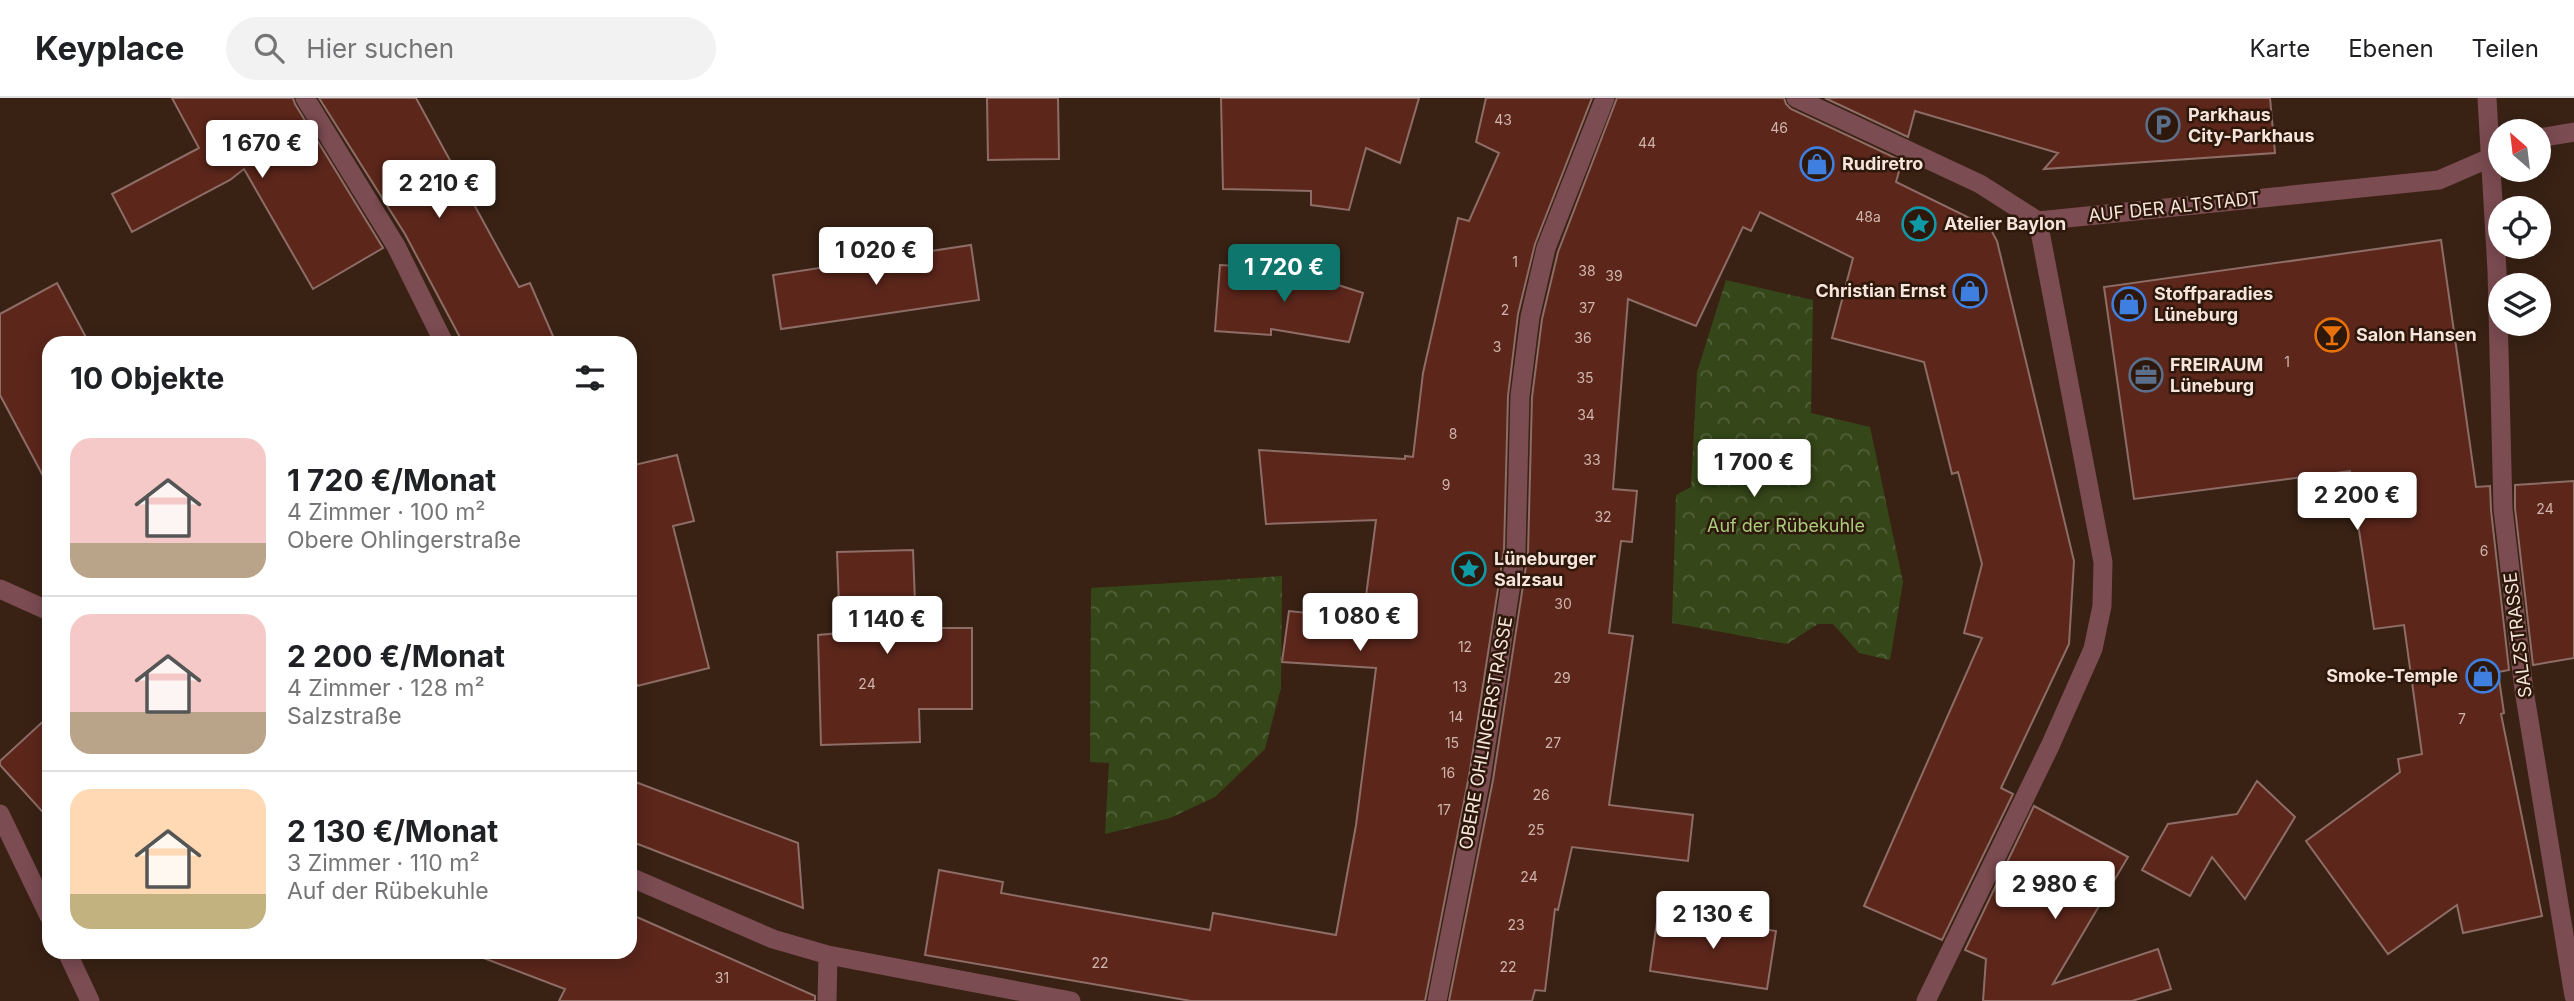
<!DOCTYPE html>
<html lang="de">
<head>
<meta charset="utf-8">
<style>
  :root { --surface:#fff; --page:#f2f2f2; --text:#202124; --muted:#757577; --line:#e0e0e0; --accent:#0f766e }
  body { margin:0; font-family:Inter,sans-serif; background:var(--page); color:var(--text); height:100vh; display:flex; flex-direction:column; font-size:26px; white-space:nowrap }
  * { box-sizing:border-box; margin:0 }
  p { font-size:23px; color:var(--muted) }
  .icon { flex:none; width:38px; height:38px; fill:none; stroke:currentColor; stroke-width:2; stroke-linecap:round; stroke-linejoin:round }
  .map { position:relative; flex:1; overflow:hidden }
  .panel { position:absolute; left:42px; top:238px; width:595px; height:623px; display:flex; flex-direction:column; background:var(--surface); border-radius:21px; box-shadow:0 4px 18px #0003 }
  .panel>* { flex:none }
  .needle { width:46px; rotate:332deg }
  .fabs { position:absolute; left:2488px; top:21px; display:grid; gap:14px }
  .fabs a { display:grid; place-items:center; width:63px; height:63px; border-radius:50%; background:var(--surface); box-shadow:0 4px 18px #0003; font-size:35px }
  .price { position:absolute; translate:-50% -60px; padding:0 16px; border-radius:7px; background:#fff; color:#222; font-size:23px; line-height:46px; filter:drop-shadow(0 2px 4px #0008) }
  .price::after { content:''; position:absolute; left:50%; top:42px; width:21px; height:16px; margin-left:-10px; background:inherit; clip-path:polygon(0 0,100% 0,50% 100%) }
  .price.on { background:var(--accent); color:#fff }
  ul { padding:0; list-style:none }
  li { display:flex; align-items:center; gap:21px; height:175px; padding:0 28px }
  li+li { border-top:2px solid var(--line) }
  li span { display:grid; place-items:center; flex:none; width:196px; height:140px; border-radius:21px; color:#555 }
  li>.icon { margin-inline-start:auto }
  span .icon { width:84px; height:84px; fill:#fffc; stroke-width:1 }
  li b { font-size:30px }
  h2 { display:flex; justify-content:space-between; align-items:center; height:84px; padding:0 28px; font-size:30px }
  header { display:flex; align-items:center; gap:42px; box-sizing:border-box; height:98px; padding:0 35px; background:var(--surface); border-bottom:2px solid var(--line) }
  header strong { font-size:33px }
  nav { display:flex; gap:38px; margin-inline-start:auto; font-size:24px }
  .search { width:490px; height:63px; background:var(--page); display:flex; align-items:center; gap:18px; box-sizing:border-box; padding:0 24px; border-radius:38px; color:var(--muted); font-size:26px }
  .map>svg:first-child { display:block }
</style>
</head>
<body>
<header>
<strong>Keyplace</strong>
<div class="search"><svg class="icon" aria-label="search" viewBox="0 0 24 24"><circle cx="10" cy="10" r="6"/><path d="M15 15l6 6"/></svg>Hier suchen</div>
<nav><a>Karte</a><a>Ebenen</a><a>Teilen</a></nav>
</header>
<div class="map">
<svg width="2574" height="903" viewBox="0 0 2574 903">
  <defs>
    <pattern id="park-crowns" width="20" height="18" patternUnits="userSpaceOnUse" patternTransform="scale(1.75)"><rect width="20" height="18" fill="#354719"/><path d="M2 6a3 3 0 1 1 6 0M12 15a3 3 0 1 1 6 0" fill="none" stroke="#53613a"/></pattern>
  </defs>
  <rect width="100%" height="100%" fill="#392214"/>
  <path fill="url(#park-crowns)" d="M 1726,182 L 1813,202 L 1811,315 L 1870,329 L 1903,484 L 1890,562 L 1859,555 L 1833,526 L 1818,526 L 1787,546 L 1672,525 L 1676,397 L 1691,389 L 1697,274 Z
    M 1282,478 L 1281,590 L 1265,651 L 1215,699 L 1170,720 L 1105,736 L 1109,665 L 1090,664 L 1091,490 Z"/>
  <path fill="#5c261b" stroke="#8d6d66" stroke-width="2" d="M 172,0 L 293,0 L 295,6 L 383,150 L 313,191 L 244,71 L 230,82 L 132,134 L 112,96 L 199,50 Z
    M 319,0 L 416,0 L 519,189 L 530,185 L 556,245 L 463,245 L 405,136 Z
    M 987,0 L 1058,0 L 1059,61 L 988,62 Z
    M 1221,0 L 1419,0 L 1400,65 L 1366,50 L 1349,112 L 1311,107 L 1311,93 L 1223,91 Z
    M 1486,0 L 1592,0 L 1535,146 L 1518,216 L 1508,298 L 1504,452 L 1469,678 L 1425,903 L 1191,903 L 925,857 L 939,772 L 1003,784 L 1001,795 L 1210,832 L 1213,815 L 1336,837 L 1356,727 L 1376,570 L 1282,564 L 1289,513 L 1363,521 L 1376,422 L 1266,426 L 1259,352 L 1405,361 L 1405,358 L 1413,359 L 1423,275 L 1458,120 L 1469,123 L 1499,55 L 1476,44 Z
    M 1617,0 L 1784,0 L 1786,6 L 1791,11 L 1902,63 L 1896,84 L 1990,130 L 1997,143 L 2074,463 L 2069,546 L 2001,690 L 2013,696 L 1942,842 L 1864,808 L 1982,540 L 1964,535 L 1982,466 L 1958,374 L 1952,376 L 1924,264 L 1832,240 L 1853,160 L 1760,114 L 1751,133 L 1743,129 L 1696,228 L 1628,201 L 1613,391 L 1637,393 L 1632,444 L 1621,443 L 1609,535 L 1633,538 L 1609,707 L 1693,717 L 1688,763 L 1572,749 L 1558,812 L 1555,811 L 1545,893 L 1535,892 L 1532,903 L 1449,903 L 1493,682 L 1528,455 L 1532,299 L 1542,221 L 1558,154 Z
    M 1825,0 L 2270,0 L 2275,55 L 2044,71 L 2058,55 L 1915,13 L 1908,39 Z
    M 2441,142 L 2476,389 L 2490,388 L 2491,412 L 2509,572 L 2498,574 L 2504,615 L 2501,616 L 2542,818 L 2463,835 L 2457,807 L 2388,856 L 2306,743 L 2400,674 L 2398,661 L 2422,656 L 2404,527 L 2374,531 L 2350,373 L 2134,401 L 2104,189 Z
    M 971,147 L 979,202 L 781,231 L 773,177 Z
    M 1220,167 L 1288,171 L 1363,195 L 1349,244 L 1271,231 L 1271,237 L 1215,233 Z
    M 57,185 L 89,245 L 49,245 L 49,389 L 0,297 L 0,216 Z
    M 677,357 L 694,423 L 673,428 L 709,570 L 637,588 L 630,562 L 630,368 Z
    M 2574,383 L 2574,560 L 2533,567 L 2515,410 L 2515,387 Z
    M 913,452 L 916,530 L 972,530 L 972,611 L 919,611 L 920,644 L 821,647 L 818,537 L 840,535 L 837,454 Z
    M 49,618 L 49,721 L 0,667 L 0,663 Z
    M 630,682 L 798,745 L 803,810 L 630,743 Z
    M 2257,683 L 2295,719 L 2245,801 L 2212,759 L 2190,798 L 2142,772 L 2168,726 L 2237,716 Z
    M 2034,708 L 2128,759 L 2053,886 L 2158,851 L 2171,891 L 2132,903 L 1983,903 L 1986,861 L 1965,852 Z
    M 630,816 L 815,898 L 815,903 L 559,903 L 565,891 L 478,858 L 479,854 L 630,854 Z
    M 1658,816 L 1776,833 L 1767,891 L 1650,873 Z"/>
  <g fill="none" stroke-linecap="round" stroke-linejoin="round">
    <path stroke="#7b4c52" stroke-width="19" d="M 2539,40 L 2574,34"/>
    <path stroke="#7b4c52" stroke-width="19" d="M 305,0 L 396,148 L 444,245
      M 1796,0 L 1980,86 L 2038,123 L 2439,82 L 2492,59
      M 2487,0 L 2497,173 L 2503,411 L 2524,592 L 2574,898
      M 0,491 L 49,513
      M 0,716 L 49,818
      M 630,779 L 773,841 L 828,857 L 1071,903
      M 67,854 L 90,903
      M 827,903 L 828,857
      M 1437,903 L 1481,680 L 1516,453 L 1520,298 L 1530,219 L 1546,150 L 1605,0
      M 1926,903 L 2050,648 L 2093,551 L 2102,508 L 2103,464 L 2038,123"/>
  </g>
  <defs>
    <symbol id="parking-ring" viewBox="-11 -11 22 22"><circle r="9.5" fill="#2e180b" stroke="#5c6f8a" stroke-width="1.5"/><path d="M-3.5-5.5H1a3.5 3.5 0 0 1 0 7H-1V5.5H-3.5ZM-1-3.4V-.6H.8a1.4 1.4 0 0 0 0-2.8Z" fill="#5c6f8a"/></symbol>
    <symbol id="shop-ring" viewBox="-11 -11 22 22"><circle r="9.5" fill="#2e180b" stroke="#3f7fe0" stroke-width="1.5"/><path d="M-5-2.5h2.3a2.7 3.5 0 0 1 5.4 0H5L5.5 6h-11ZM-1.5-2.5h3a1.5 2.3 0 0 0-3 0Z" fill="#3f7fe0"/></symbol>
    <symbol id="sight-ring" viewBox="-11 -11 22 22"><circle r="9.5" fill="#2e180b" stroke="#0f9aa8" stroke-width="1.5"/><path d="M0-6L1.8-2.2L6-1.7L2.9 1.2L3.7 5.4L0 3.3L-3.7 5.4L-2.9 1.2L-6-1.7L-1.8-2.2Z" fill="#0f9aa8"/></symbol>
    <symbol id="bar-ring" viewBox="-11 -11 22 22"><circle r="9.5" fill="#2e180b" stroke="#e8710a" stroke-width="1.5"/><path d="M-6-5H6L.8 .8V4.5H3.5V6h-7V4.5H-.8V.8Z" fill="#e8710a"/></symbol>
    <symbol id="office-ring" viewBox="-11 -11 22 22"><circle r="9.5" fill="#2e180b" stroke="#5c6f8a" stroke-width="1.5"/><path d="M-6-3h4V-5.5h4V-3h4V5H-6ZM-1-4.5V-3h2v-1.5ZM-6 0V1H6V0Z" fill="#5c6f8a"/></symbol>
  </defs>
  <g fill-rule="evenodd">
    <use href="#parking-ring" x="2144" y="8" width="38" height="38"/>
    <use href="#shop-ring" x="1798" y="47" width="38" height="38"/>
    <use href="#sight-ring" x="1900" y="107" width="38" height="38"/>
    <use href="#shop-ring" x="1951" y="174" width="38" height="38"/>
    <use href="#shop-ring" x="2110" y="187" width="38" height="38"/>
    <use href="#bar-ring" x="2313" y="218" width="38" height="38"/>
    <use href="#office-ring" x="2127" y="258" width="38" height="38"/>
    <use href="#sight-ring" x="1450" y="452" width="38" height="38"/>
    <use href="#shop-ring" x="2464" y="559" width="38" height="38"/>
  </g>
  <g text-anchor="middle" stroke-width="5" stroke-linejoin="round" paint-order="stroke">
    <g font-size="14" fill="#cfb5ac">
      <text x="1503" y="27">43</text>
      <text x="1779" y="35">46</text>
      <text x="1647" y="50">44</text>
      <text x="1868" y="124">48a</text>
      <text x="1515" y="169">1</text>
      <text x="1587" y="178">38</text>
      <text x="1614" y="183">39</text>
      <text x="1587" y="215">37</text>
      <text x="1505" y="217">2</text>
      <text x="1583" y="245">36</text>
      <text x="1497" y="254">3</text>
      <text x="2287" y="269">1</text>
      <text x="1585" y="285">35</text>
      <text x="1586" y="322">34</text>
      <text x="1453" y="341">8</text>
      <text x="1592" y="367">33</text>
      <text x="1446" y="392">9</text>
      <text x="2545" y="416">24</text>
      <text x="1603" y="424">32</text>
      <text x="2484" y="458">6</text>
      <text x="1563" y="511">30</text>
      <text x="1465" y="554">12</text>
      <text x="1562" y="585">29</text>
      <text x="867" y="591">24</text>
      <text x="1460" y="594">13</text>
      <text x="1456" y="624">14</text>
      <text x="2462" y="626">7</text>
      <text x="1452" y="650">15</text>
      <text x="1553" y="650">27</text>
      <text x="1448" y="680">16</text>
      <text x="1541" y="702">26</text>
      <text x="1444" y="717">17</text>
      <text x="1536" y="737">25</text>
      <text x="1529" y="784">24</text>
      <text x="1516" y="832">23</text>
      <text x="1100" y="870">22</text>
      <text x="1508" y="874">22</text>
      <text x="722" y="885">31</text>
    </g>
    <g font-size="18" font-weight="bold" fill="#f5e5dc" stroke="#2e180b" text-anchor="start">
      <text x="2188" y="23">Parkhaus<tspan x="2188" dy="21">City-Parkhaus</tspan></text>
      <text x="1842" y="72">Rudiretro</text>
      <text x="1944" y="132">Atelier Baylon</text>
      <text x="1946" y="199" text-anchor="end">Christian Ernst</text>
      <text x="2154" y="202">Stoffparadies<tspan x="2154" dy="21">Lüneburg</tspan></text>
      <text x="2356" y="243">Salon Hansen</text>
      <text x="2170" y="273">FREIRAUM<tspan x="2170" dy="21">Lüneburg</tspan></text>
      <text x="1494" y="467">Lüneburger<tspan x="1494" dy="21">Salzsau</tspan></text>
      <text x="2458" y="584" text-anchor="end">Smoke-Temple</text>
    </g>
    <g font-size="18" fill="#f5e5dc" stroke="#2e180b">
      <text transform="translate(2174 109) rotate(-6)" y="6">AUF DER ALTSTADT</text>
      <text transform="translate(2518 537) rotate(-97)" y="6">SALZSTRASSE</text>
      <text transform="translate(1486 635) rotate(-80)" y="6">OBERE OHLINGERSTRASSE</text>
    </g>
    <g font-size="18" fill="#a9cc7c" stroke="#2e180b">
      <text x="1786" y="434">Auf der Rübekuhle</text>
    </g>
  </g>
</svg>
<div class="fabs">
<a><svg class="needle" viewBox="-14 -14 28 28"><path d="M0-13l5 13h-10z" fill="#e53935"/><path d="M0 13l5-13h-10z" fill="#757577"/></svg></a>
<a><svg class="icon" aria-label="locate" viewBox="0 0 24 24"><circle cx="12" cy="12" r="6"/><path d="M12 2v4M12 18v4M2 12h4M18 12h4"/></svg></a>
<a><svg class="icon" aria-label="layers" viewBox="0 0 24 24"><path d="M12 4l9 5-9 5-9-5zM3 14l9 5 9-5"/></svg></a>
</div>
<b class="price" style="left:262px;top:82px">1 670 €</b>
<b class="price" style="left:439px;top:122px">2 210 €</b>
<b class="price" style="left:876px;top:189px">1 020 €</b>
<b class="price on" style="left:1284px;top:206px">1 720 €</b>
<b class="price" style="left:1754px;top:401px">1 700 €</b>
<b class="price" style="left:2357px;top:434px">2 200 €</b>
<b class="price" style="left:1360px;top:555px">1 080 €</b>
<b class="price" style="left:887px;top:558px">1 140 €</b>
<b class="price" style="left:2055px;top:823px">2 980 €</b>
<b class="price" style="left:1713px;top:853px">2 130 €</b>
<section class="panel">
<h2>10 Objekte<svg class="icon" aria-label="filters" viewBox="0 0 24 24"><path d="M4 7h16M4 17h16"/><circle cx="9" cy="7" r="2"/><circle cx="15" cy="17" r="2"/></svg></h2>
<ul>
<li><span style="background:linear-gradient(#f6c9c9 75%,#b9a48a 0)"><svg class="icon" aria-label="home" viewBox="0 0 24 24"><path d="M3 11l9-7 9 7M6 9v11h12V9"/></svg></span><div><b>1 720 €/Monat</b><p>4 Zimmer · 100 m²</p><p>Obere Ohlingerstraße</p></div></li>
<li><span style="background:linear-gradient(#f6c9c9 70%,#b9a48a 0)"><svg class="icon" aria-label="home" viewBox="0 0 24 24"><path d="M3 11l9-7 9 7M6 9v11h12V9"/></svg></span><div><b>2 200 €/Monat</b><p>4 Zimmer · 128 m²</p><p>Salzstraße</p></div></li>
<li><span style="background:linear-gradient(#ffd9b3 75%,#c2b280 0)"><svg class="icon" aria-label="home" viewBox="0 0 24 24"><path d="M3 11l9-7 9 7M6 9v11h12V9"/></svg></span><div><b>2 130 €/Monat</b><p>3 Zimmer · 110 m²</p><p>Auf der Rübekuhle</p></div></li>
</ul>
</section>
</div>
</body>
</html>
